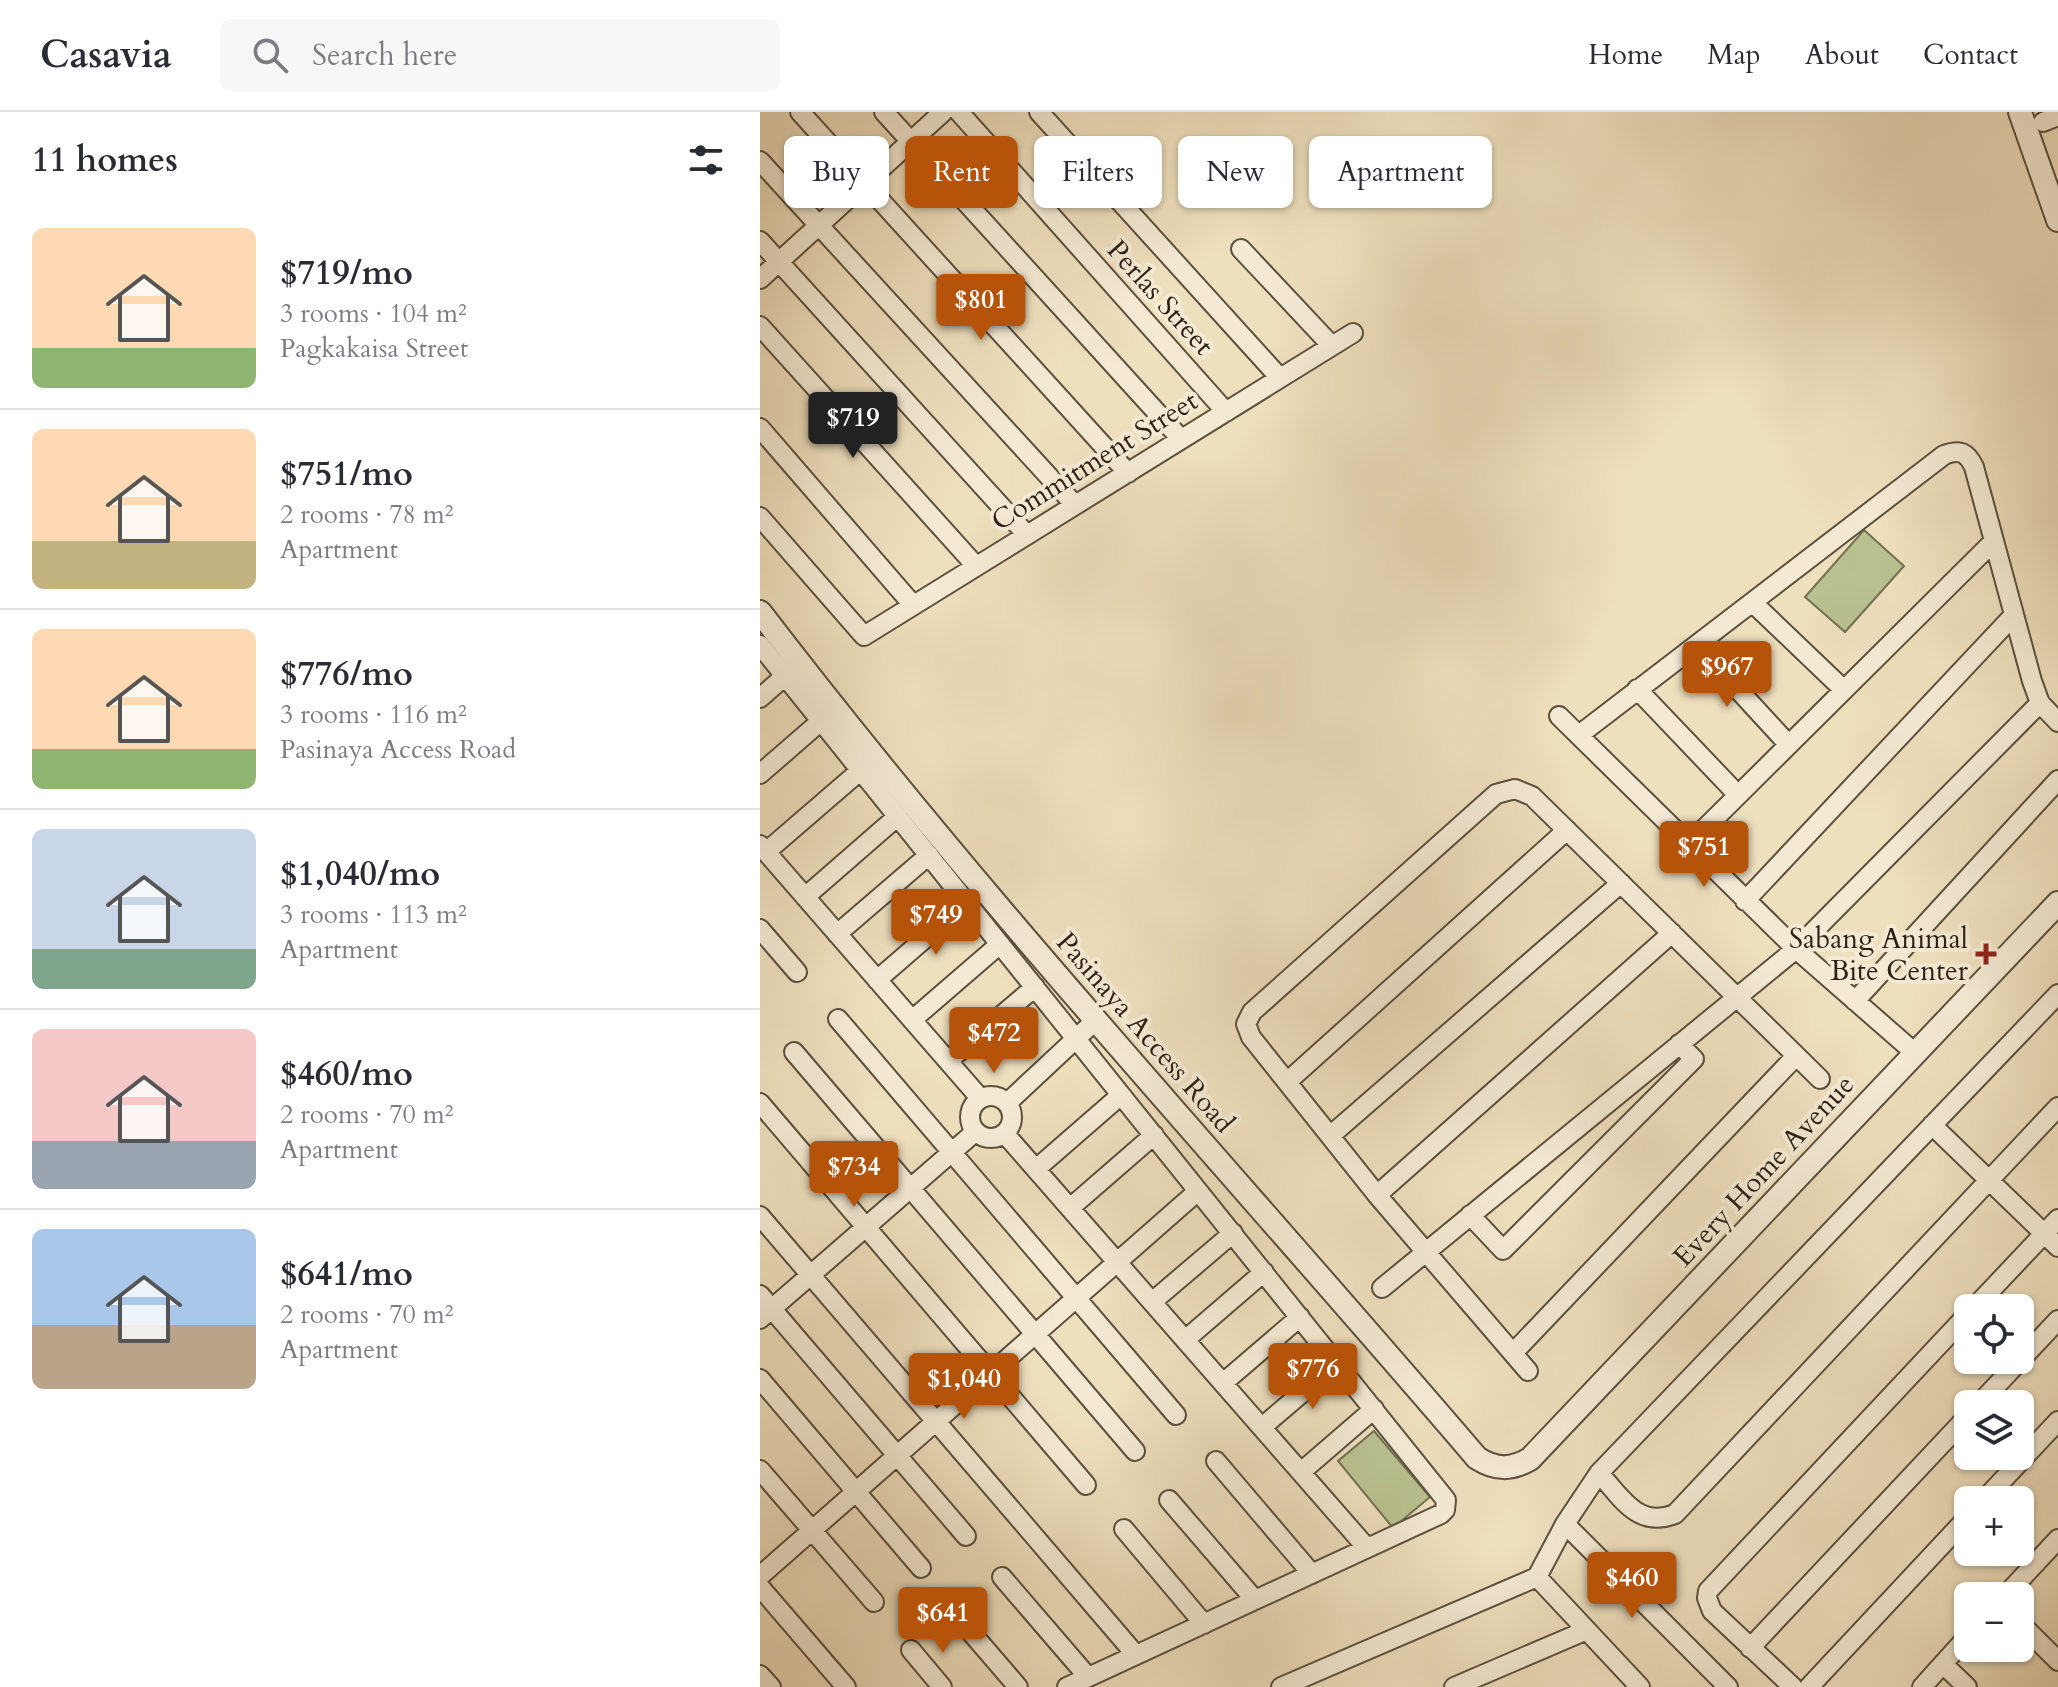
<!DOCTYPE html>
<html lang="en">
<head>
<meta charset="utf-8">
<style>
  :root { --surface:#fff; --page:#f7f7f7; --text:#2b2b33; --muted:#7c7c81; --line:#e1e1e2; --accent:#b45309 }
  body { margin:0; font-family:Cardo,serif; background:var(--page); color:var(--text); height:100vh; display:flex; flex-direction:column; font-size:30px; white-space:nowrap }
  * { box-sizing:border-box; margin:0 }
  p { font-size:26px; color:var(--muted) }
  .icon { flex:none; width:44px; height:44px; fill:none; stroke:currentColor; stroke-width:2; stroke-linecap:round; stroke-linejoin:round }
  .map { position:relative; flex:1; overflow:hidden }
  .panel { display:flex; flex-direction:column; background:var(--surface); width:760px }
  .panel>* { flex:none }
  .guide { position:absolute; left:24px; top:24px; width:760px; height:72px; display:flex; gap:16px }
  .buttons { position:absolute; left:1194px; top:1182px; display:grid; gap:16px }
  .buttons a { display:grid; place-items:center; width:80px; height:80px; border-radius:12px; background:var(--surface); box-shadow:0 2px 6px #0004; font-size:40px }
  .price { position:absolute; translate:-50% -68px; padding:0 18px; border-radius:8px; background:var(--accent); color:#fff; font-size:26px; line-height:52px; filter:drop-shadow(0 2px 4px #0008) }
  .price::after { content:''; position:absolute; left:50%; top:48px; width:24px; height:18px; margin-left:-12px; background:inherit; clip-path:polygon(0 0,100% 0,50% 100%) }
  .price.current { background:#222; color:#fff }
  ul { padding:0; list-style:none }
  li { display:flex; align-items:center; gap:24px; height:200px; padding:0 32px }
  li+li { border-top:2px solid var(--line) }
  li span { display:grid; place-items:center; flex:none; width:224px; height:160px; border-radius:12px; color:#555 }
  li>.icon { margin-inline-start:auto }
  span .icon { width:96px; height:96px; fill:#fffc; stroke-width:1 }
  li b { font-size:34px }
  h2 { display:flex; justify-content:space-between; align-items:center; height:96px; padding:0 32px; font-size:34px }
  .tag { padding:0 28px; border-radius:12px; background:var(--surface); box-shadow:0 2px 6px #0004; font-size:28px; line-height:72px }
  .tag.current { background:var(--accent); color:#fff }
  header { display:flex; align-items:center; gap:48px; box-sizing:border-box; height:112px; padding:0 40px; background:var(--surface); border-bottom:2px solid var(--line) }
  header strong { font-size:38px }
  nav { display:flex; gap:44px; margin-inline-start:auto; font-size:28px }
  .search { width:560px; height:72px; background:var(--page); display:flex; align-items:center; gap:20px; box-sizing:border-box; padding:0 28px; border-radius:12px; color:var(--muted); font-size:30px }
  main { display:flex; flex:1; min-height:0 }
  .map>svg:first-child { display:block }
</style>
</head>
<body>
<header>
<strong>Casavia</strong>
<div class="search"><svg class="icon" aria-label="search" viewBox="0 0 24 24"><circle cx="10" cy="10" r="6"/><path d="M15 15l6 6"/></svg>Search here</div>
<nav><a>Home</a><a>Map</a><a>About</a><a>Contact</a></nav>
</header>
<main>
<section class="panel">
<h2>11 homes<svg class="icon" aria-label="filters" viewBox="0 0 24 24"><path d="M4 7h16M4 17h16"/><circle cx="9" cy="7" r="2"/><circle cx="15" cy="17" r="2"/></svg></h2>
<ul>
<li><span style="background:linear-gradient(#ffd9b3 75%,#8fb573 0)"><svg class="icon" aria-label="home" viewBox="0 0 24 24"><path d="M3 11l9-7 9 7M6 9v11h12V9"/></svg></span><div><b>$719/mo</b><p>3 rooms · 104 m²</p><p>Pagkakaisa Street</p></div></li>
<li><span style="background:linear-gradient(#ffd9b3 70%,#c2b280 0)"><svg class="icon" aria-label="home" viewBox="0 0 24 24"><path d="M3 11l9-7 9 7M6 9v11h12V9"/></svg></span><div><b>$751/mo</b><p>2 rooms · 78 m²</p><p>Apartment</p></div></li>
<li><span style="background:linear-gradient(#ffd9b3 75%,#8fb573 0)"><svg class="icon" aria-label="home" viewBox="0 0 24 24"><path d="M3 11l9-7 9 7M6 9v11h12V9"/></svg></span><div><b>$776/mo</b><p>3 rooms · 116 m²</p><p>Pasinaya Access Road</p></div></li>
<li><span style="background:linear-gradient(#c9d6e8 75%,#7fa58c 0)"><svg class="icon" aria-label="home" viewBox="0 0 24 24"><path d="M3 11l9-7 9 7M6 9v11h12V9"/></svg></span><div><b>$1,040/mo</b><p>3 rooms · 113 m²</p><p>Apartment</p></div></li>
<li><span style="background:linear-gradient(#f6c9c9 70%,#9aa5b1 0)"><svg class="icon" aria-label="home" viewBox="0 0 24 24"><path d="M3 11l9-7 9 7M6 9v11h12V9"/></svg></span><div><b>$460/mo</b><p>2 rooms · 70 m²</p><p>Apartment</p></div></li>
<li><span style="background:linear-gradient(#a9c7e8 60%,#b9a48a 0)"><svg class="icon" aria-label="home" viewBox="0 0 24 24"><path d="M3 11l9-7 9 7M6 9v11h12V9"/></svg></span><div><b>$641/mo</b><p>2 rooms · 70 m²</p><p>Apartment</p></div></li>
</ul>
</section>
<div class="map">
<svg width="1298" height="1575" viewBox="0 0 1298 1575">
  <rect width="100%" height="100%" fill="#eedfbd"/>
  <filter id="stains"><feTurbulence type="fractalNoise" baseFrequency=".0025" numOctaves="4"/><feColorMatrix values="0 0 0 0 .2 0 0 0 0 .09 0 0 0 0 .02 0 0 0 .5 -.17"/></filter>
  <radialGradient id="worn" r=".72"><stop offset=".6" stop-color="#630" stop-opacity="0"/><stop offset="1" stop-color="#630" stop-opacity=".3"/></radialGradient>
  <path fill="#b9c190" stroke="#727152" stroke-width="2" d="M 1104,418 L 1144,454 L 1085,520 L 1045,485 Z
    M 614,1319 L 670,1385 L 633,1416 L 578,1349 Z"/>
  <g fill="none" stroke-linecap="round" stroke-linejoin="round">
    <defs>
      <path id="minor" d="M 40,0 L 368,361
        M 124,0 L 421,327
        M 199,0 L 466,300
        M 279,0 L 520,266
        M 1283,10 L 1298,4
        M 0,49 L 315,393
        M 0,129 L 267,423
        M 481,137 L 572,234
        M 0,167 L 183,0
        M 0,214 L 216,454
        M 0,316 L 153,493
        M 0,405 L 104,524 L 593,221
        M 993,491 L 1084,578
        M 0,533 L 686,1388 L 685,1398 L 681,1402 L 307,1575
        M 937,533 L 1028,632
        M 877,577 L 978,683
        M 0,586 L 25,564
        M 799,604 L 1036,837 L 1155,941
        M 819,623 L 1184,343 C 1200,337 1207,340 1214,355 L 1272,569 L 1280,591 L 1298,610
        M 0,662 L 61,609
        M 929,732 L 1234,429
        M 0,733 L 220,986
        M 6,740 L 101,658
        M 45,785 L 138,704
        M 985,789 L 1253,504
        M 0,817 L 37,860
        M 77,822 L 169,743
        M 117,868 L 207,790
        M 1095,889 L 1298,668
        M 78,907 L 416,1303
        M 152,908 L 240,832
        M 34,940 L 375,1339
        M 188,949 L 275,875
        M 527,970 L 807,718
        M210 1005a21 21 0 1 1 42 0a21 21 0 1 1-42 0Z
        M 0,991 L 326,1373
        M 247,991 L 335,909
        M 1172,1013 L 1298,1135
        M 245,1022 L 607,1436
        M 570,1024 L 861,771
        M 276,1057 L 361,983
        M 617,1083 L 912,821
        M 310,1096 L 394,1023
        M 710,1103 L 743,1138 L 934,947 L 919,932
        M 0,1104 L 376,1543
        M 622,1176 L 1036,837 L 1280,591
        M 0,1183 L 206,1424
        M 392,1190 L 473,1121
        M 1214,1196 L 1298,1107
        M 0,1207 L 215,1020
        M 425,1228 L 504,1160
        M 753,1241 L 1036,944
        M 768,1259 L 617,1083 L 491,925 L 486,912 L 492,900 L 736,682 L 755,677 L 772,684 L 1060,967
        M 0,1267 L 161,1456
        M 463,1271 L 540,1205
        M 1219,1292 L 1298,1208
        M 502,1315 L 577,1251
        M 456,1349 L 552,1462
        M 0,1358 L 114,1490
        M 541,1360 L 614,1297
        M 839,1361 C 861,1385 878,1417 915,1402 L 1298,995
        M 409,1388 L 495,1488
        M 1224,1388 L 1298,1309
        M 805,1412 L 968,1575
        M 364,1417 L 444,1512
        M 0,1464 L 438,1079
        M 242,1465 L 328,1565
        M 777,1465 L 880,1575
        M 0,1475 L 86,1575
        M 1245,1484 L 1298,1427
        M 197,1504 L 258,1575
        M 1260,1511 L 1298,1549
        M 990,1536 L 1208,1304
        M 151,1538 L 182,1575
        M 1183,1552 L 1207,1575
        M 0,1563 L 11,1575
        M 521,1575 L 777,1465 L 805,1412 L 839,1361 L 1298,882
        M 694,1575 L 827,1518
        M 1033,1575 L 952,1499 L 947,1486 L 948,1479 L 1208,1202
        M 1049,1575 L 1208,1405
        M 1162,1575 L 1208,1524"/>
      <path id="tertiary" d="M 1260,0 L 1298,108
        M 0,500 C 225,794 477,1065 717,1346 C 736,1358 751,1358 770,1347 L 1298,791"/>
    </defs>
    <use href="#minor" stroke="#5c503f" stroke-width="22"/>
    <use href="#tertiary" stroke="#5c503f" stroke-width="26"/>
    <use href="#minor" stroke="#f4ead4" stroke-width="18"/>
    <use href="#tertiary" stroke="#f4ead4" stroke-width="22"/>
  </g>
  <path fill="#8f2418" stroke="#f4ead4" stroke-width="3" d="M1222 830h8v8h8v8h-8v8h-8v-8h-8v-8h8z"/>
  <g text-anchor="middle" stroke-width="8" stroke-linejoin="round" paint-order="stroke">
    <g font-size="28" fill="#2c2115" stroke="#f4ead4">
      <text transform="translate(401 185) rotate(48)" y="10">Perlas Street</text>
      <text transform="translate(334 348) rotate(-32)" y="10">Commitment Street</text>
      <text transform="translate(386 920) rotate(49)" y="10">Pasinaya Access Road</text>
      <text transform="translate(1003 1058) rotate(-47)" y="10">Every Home Avenue</text>
    </g>
    <g font-size="28" fill="#2c2115" stroke="#f4ead4" text-anchor="end">
      <text x="1208" y="836">Sabang Animal<tspan x="1208" dy="32">Bite Center</tspan></text>
    </g>
  </g>
  <rect width="100%" height="100%" filter="url(#stains)"/>
  <rect width="100%" height="100%" fill="url(#worn)"/>
</svg>
<div class="buttons">
<a><svg class="icon" aria-label="locate" viewBox="0 0 24 24"><circle cx="12" cy="12" r="6"/><path d="M12 2v4M12 18v4M2 12h4M18 12h4"/></svg></a>
<a><svg class="icon" aria-label="layers" viewBox="0 0 24 24"><path d="M12 4l9 5-9 5-9-5zM3 14l9 5 9-5"/></svg></a>
<a>+</a>
<a>−</a>
</div>
<b class="price" style="left:221px;top:230px">$801</b>
<b class="price current" style="left:93px;top:348px">$719</b>
<b class="price" style="left:967px;top:597px">$967</b>
<b class="price" style="left:944px;top:777px">$751</b>
<b class="price" style="left:176px;top:845px">$749</b>
<b class="price" style="left:234px;top:963px">$472</b>
<b class="price" style="left:94px;top:1097px">$734</b>
<b class="price" style="left:553px;top:1299px">$776</b>
<b class="price" style="left:204px;top:1309px">$1,040</b>
<b class="price" style="left:872px;top:1508px">$460</b>
<b class="price" style="left:183px;top:1543px">$641</b>
<div class="guide">
<a class="tag">Buy</a>
<a class="tag current">Rent</a>
<a class="tag">Filters</a>
<a class="tag">New</a>
<a class="tag">Apartment</a>
</div>
</div>
</main>
</body>
</html>
